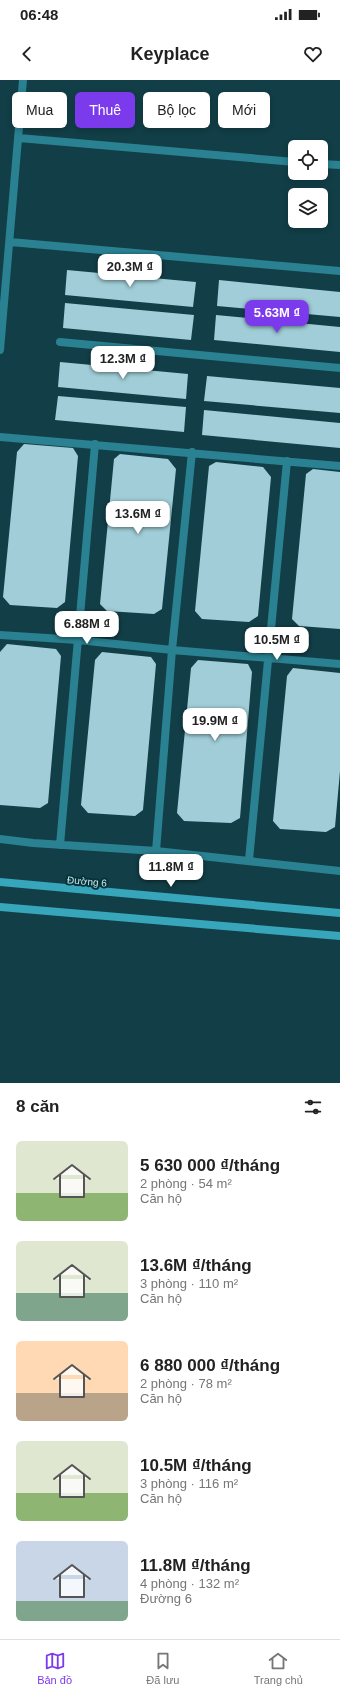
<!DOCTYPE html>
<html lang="vi">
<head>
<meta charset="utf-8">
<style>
  :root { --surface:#fff; --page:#f6f6f6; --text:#222; --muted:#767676; --line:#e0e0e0; --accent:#7c3aed }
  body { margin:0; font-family:Arial,sans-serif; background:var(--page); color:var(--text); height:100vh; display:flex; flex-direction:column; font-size:15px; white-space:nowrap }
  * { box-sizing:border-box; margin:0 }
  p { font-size:13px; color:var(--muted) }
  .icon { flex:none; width:22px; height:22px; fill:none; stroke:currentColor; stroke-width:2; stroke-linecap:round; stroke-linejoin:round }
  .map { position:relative; height:1003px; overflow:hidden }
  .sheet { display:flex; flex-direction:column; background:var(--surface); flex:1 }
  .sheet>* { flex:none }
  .top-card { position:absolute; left:12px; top:12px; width:316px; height:36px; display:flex; gap:8px }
  .tools { position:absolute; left:288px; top:60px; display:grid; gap:8px }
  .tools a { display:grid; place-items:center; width:40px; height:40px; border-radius:6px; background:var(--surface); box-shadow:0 2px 6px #0003; font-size:20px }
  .price { position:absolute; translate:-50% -34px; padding:0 9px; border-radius:8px; background:#fff; color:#222; font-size:13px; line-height:26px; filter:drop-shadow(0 1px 2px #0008) }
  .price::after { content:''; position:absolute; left:50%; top:24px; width:12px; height:9px; margin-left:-6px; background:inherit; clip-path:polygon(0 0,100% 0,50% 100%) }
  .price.on { background:var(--accent); color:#fff }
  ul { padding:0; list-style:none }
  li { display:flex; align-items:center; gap:12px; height:100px; padding:0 16px }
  li span { display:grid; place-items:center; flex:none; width:112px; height:80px; border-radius:6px; color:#555 }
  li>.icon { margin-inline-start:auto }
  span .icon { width:48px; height:48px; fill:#fffc; stroke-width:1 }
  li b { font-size:17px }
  h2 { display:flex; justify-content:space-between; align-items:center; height:48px; padding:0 16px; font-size:17px }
  .pill { padding:0 14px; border-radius:6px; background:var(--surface); box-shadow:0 2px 6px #0003; font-size:14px; line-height:36px }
  .pill.on { background:var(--accent); color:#fff }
  .status { display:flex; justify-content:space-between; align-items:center; height:28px; padding:0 20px; background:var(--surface); direction:ltr }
  .status svg { height:11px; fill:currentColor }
  header { display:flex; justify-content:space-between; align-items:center; height:52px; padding:0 16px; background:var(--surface); font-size:18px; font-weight:700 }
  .tab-bar { display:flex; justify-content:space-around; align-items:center; height:56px; border-top:1px solid var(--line); background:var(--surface); font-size:11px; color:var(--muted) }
  .tab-bar a { display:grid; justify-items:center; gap:2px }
  .tab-bar .on { color:var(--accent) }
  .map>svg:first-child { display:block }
</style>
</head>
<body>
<div class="status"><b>06:48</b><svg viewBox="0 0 49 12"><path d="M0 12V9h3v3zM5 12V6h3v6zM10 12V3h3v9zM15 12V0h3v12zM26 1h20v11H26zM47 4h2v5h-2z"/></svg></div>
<header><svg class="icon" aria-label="back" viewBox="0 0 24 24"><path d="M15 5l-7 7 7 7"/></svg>Keyplace<svg class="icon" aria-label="heart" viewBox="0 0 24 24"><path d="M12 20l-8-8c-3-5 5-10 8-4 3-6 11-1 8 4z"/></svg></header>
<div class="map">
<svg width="340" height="1003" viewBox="0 0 340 1003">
  <rect width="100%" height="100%" fill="#123e47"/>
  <path fill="#a0cdd7" d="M 67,190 L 196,202 L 193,227 L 65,215 Z
    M 219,200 L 340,212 L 340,237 L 217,226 Z
    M 65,223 L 194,235 L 191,260 L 63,248 Z
    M 216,235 L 340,247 L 340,272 L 214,260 Z
    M 60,282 L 188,294 L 186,319 L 58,307 Z
    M 207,296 L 340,308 L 340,333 L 204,321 Z
    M 58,316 L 186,327 L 184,352 L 55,340 Z
    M 204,330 L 340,343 L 340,368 L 202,355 Z
    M 24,364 L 73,368 L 78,376 L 65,522 L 57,528 L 10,525 L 3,517 L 17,372 Z
    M 120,374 L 168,379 L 176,389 L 162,529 L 154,534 L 107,531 L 100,524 L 114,379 Z
    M 216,382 L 263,387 L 271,397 L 258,536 L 249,542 L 202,539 L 195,531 L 209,386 Z
    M 313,389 L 340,392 L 340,549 L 299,546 L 292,539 L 306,394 Z
    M 7,564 L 56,569 L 61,576 L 48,723 L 40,728 L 0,725 L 0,572 Z
    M 102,572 L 151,577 L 156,584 L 143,730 L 135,736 L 88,733 L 81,725 L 95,580 Z
    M 198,580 L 248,584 L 252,592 L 240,738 L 231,743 L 184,741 L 177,733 L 191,588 Z
    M 293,588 L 340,593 L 340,691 L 335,747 L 326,752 L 280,749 L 273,741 L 287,596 Z"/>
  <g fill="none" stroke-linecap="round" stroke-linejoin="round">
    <path stroke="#2a8191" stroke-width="8" d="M 19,58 L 295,82
      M 321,84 L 340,85
      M 10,162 L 340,191
      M 60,262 L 340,288
      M 0,270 L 23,0
      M 0,357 L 340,386
      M 0,555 L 78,560 L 172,570 L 340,584
      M 0,759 L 33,763 L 156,771 L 340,791
      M 60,765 L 95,364
      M 156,771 L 172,570 L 192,372
      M 249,780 L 287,381"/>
    <path stroke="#37a6bb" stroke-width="8" d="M 0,802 L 340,833
      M 0,827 L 340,856"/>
  </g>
  <g text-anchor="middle" stroke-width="4" stroke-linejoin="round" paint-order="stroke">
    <g font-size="10" fill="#cfe6eb" stroke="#04343c">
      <text transform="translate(87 801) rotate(5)" y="4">Đường 6</text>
    </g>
  </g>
</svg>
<div class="tools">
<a><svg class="icon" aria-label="locate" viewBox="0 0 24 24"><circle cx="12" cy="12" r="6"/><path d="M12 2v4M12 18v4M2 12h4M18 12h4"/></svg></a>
<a><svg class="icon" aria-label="layers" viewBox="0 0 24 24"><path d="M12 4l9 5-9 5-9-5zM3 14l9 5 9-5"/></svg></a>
</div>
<b class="price" style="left:130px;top:208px">20.3M ₫</b>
<b class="price on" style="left:277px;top:254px">5.63M ₫</b>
<b class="price" style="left:123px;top:300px">12.3M ₫</b>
<b class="price" style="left:138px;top:455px">13.6M ₫</b>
<b class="price" style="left:87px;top:565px">6.88M ₫</b>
<b class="price" style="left:277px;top:581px">10.5M ₫</b>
<b class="price" style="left:215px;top:662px">19.9M ₫</b>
<b class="price" style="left:171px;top:808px">11.8M ₫</b>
<div class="top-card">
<a class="pill">Mua</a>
<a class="pill on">Thuê</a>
<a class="pill">Bộ lọc</a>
<a class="pill">Mới</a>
</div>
</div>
<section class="sheet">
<h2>8 căn<svg class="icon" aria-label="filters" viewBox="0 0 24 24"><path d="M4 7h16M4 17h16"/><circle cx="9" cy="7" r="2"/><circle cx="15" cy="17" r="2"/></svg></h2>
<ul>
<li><span style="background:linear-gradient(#dfe7d0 65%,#8fb573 0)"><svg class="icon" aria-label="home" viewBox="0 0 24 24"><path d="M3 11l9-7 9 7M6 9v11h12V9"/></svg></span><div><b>5 630 000 ₫/tháng</b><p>2 phòng · 54 m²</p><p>Căn hộ</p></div></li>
<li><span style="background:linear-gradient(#dfe7d0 65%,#7fa58c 0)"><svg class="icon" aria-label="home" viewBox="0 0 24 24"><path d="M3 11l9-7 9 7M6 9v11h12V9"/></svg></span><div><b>13.6M ₫/tháng</b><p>3 phòng · 110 m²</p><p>Căn hộ</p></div></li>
<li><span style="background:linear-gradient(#ffd9b3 65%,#b9a48a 0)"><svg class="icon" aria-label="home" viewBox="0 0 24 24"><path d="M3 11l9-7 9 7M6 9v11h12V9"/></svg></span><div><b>6 880 000 ₫/tháng</b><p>2 phòng · 78 m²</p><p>Căn hộ</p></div></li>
<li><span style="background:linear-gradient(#dfe7d0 65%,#8fb573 0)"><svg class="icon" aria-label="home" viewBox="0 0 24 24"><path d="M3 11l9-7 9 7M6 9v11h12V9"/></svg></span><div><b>10.5M ₫/tháng</b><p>3 phòng · 116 m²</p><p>Căn hộ</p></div></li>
<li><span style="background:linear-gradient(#c9d6e8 75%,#7fa58c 0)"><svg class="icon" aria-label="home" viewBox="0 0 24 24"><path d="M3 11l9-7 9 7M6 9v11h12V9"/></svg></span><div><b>11.8M ₫/tháng</b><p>4 phòng · 132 m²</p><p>Đường 6</p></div></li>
</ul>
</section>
<nav class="tab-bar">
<a class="on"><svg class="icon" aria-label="map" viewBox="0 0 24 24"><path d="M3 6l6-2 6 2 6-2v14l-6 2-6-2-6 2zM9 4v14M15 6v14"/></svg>Bản đồ</a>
<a><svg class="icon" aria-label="saved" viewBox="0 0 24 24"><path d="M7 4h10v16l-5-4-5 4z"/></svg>Đã lưu</a>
<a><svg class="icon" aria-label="home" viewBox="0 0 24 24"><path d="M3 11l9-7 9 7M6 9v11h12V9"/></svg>Trang chủ</a>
</nav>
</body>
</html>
